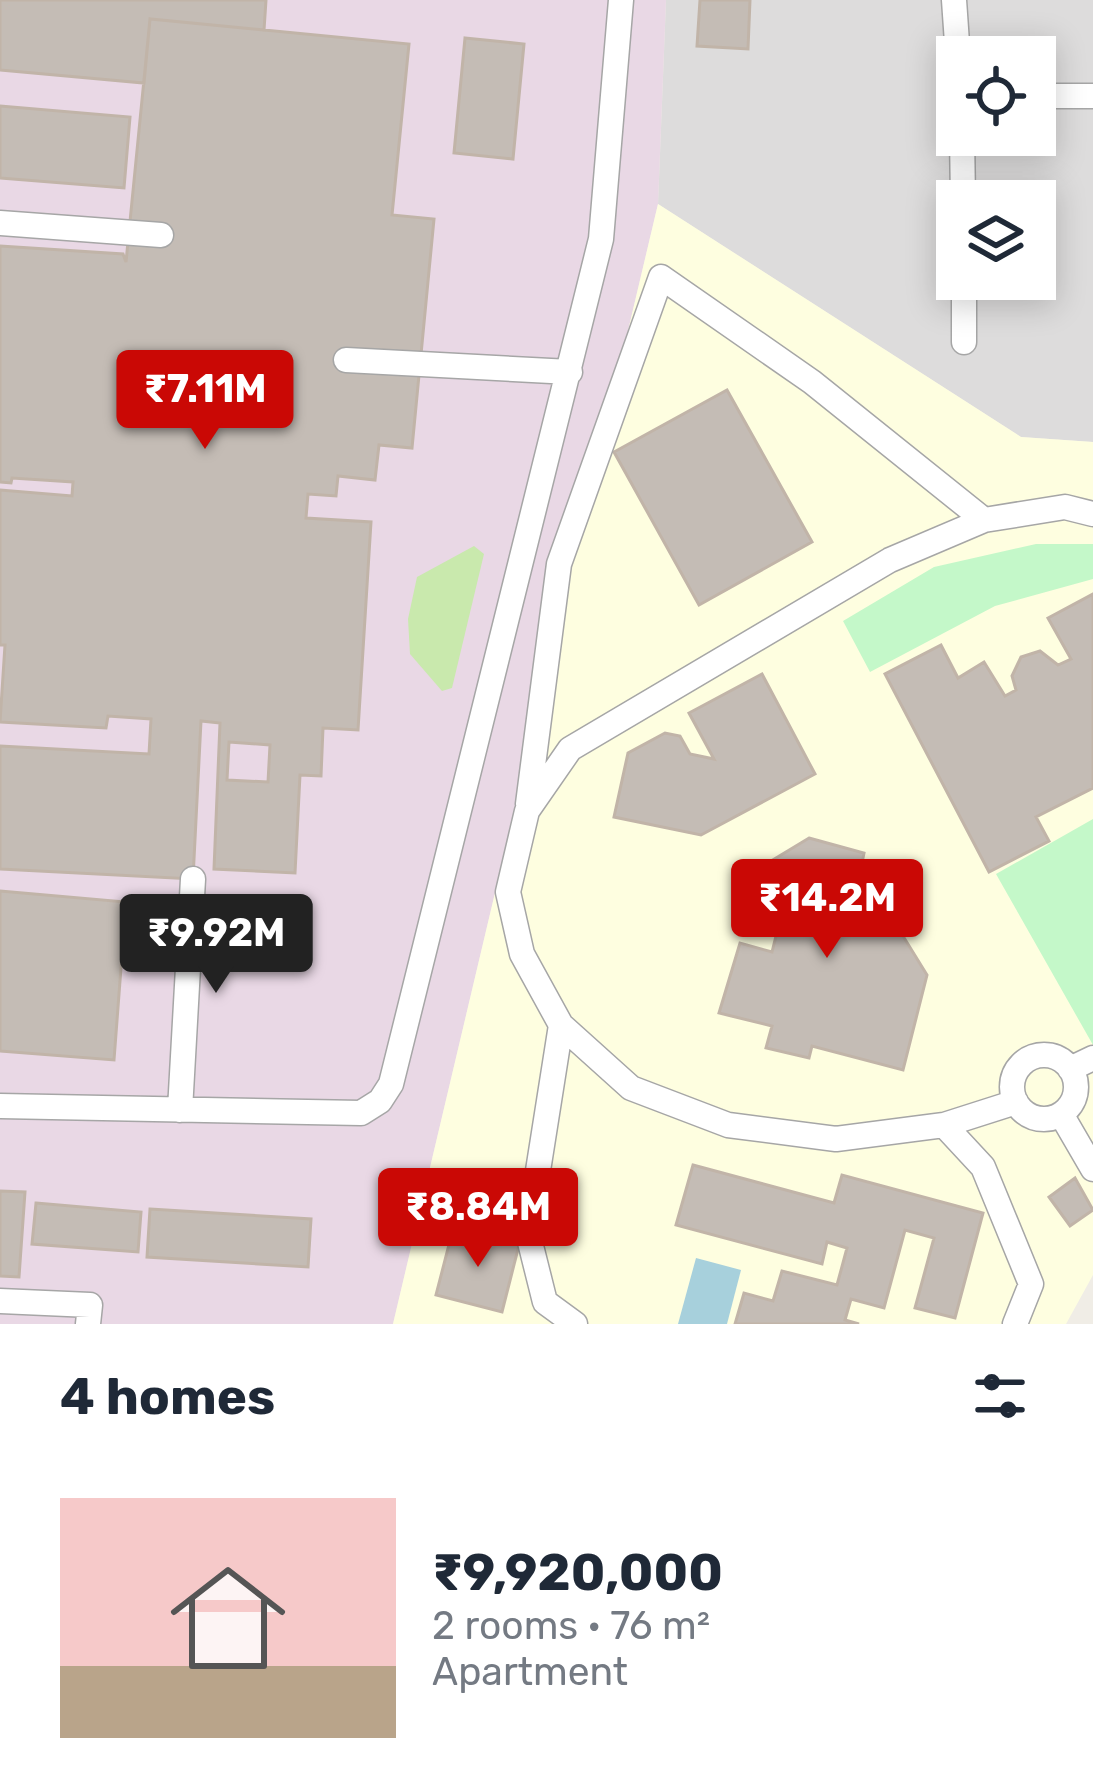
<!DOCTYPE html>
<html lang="en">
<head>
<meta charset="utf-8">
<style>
  :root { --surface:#fff; --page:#f2f2f3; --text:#1f2937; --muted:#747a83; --accent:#ca0805 }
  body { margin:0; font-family:Rubik,sans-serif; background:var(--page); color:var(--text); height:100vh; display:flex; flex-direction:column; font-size:45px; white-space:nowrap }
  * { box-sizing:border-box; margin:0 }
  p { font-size:39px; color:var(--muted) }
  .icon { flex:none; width:66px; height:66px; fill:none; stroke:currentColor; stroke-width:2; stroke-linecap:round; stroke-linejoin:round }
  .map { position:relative; height:1324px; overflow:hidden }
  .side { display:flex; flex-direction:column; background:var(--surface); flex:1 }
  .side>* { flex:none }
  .fabs { position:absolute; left:936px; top:36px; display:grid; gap:24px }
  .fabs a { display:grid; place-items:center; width:120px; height:120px; border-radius:0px; background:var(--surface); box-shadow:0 6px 30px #0003; font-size:60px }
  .price { position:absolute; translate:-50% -102px; padding:0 27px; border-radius:12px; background:var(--accent); color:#fff; font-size:39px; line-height:78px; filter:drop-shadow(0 3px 6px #0008) }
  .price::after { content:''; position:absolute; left:50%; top:72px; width:36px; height:27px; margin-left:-18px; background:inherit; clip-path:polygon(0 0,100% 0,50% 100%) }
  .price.selected { background:#222; color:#fff }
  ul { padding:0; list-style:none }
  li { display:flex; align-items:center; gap:36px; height:300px; padding:0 60px }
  li span { display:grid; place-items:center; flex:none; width:336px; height:240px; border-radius:0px; color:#555 }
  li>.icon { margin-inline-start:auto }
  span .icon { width:144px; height:144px; fill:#fffc; stroke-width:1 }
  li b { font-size:51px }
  h2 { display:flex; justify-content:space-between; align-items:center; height:144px; padding:0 60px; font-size:51px }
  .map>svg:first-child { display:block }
</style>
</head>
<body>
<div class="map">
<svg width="1093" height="1324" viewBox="0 0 1093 1324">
  <rect width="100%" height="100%" fill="#f0ede6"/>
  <path fill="#dddcdc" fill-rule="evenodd" d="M 666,0 L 1093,0 L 1093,442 L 1021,437 L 658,204 ZM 957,57 L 1035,57 L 1035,135 L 957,135 ZM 957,201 L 1035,201 L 1035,279 L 957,279 Z"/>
  <path fill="#e9d8e5" d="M 0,0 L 666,0 L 658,204 L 393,1324 L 0,1324 Z"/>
  <path fill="#fefee0" d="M 658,204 L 1021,437 L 1093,442 L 1093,1275 L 1066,1324 L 393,1324 Z"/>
  <path fill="#c9e9ad" d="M 474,546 L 484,554 L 452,688 L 442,691 L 410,654 L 408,619 L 417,577 Z"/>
  <path fill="#c4f8c9" d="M 1036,544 L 1093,544 L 1093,579 L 995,606 L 870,672 L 843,621 L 934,567 Z
    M 1093,819 L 1093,1045 L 996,874 Z"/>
  <path fill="#a7d0dc" d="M 696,1258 L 741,1270 L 727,1324 L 678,1324 Z"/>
  <path fill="#c4bcb5" stroke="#c1b4a8" stroke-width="3" fill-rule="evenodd" d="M 0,0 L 266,0 L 264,30 L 150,19 L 144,83 L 0,70 Z
    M 700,0 L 750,0 L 748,49 L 697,46 Z
    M 150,19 L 409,44 L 392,215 L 434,219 L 412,448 L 379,445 L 375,480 L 338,476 L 336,496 L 308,494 L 306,518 L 371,522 L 358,730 L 323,728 L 321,776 L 300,775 L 295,873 L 214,869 L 220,723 L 201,721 L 193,879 L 0,869 L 0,746 L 149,754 L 151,719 L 108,716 L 106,728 L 0,722 L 5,645 L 0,645 L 0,490 L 72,496 L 73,482 L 12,478 L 11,483 L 0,482 L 0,246 L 123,254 L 126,262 ZM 229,742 L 270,745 L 268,782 L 227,780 Z
    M 465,38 L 524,44 L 513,159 L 454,153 Z
    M 0,106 L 130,117 L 124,188 L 0,178 Z
    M 727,390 L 812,542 L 699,605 L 614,452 Z
    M 1093,594 L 1093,788 L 1036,817 L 1049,841 L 989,872 L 885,674 L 941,645 L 958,678 L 984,662 L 1005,696 L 1016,690 L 1012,676 L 1021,657 L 1040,651 L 1058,665 L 1071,659 L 1048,618 Z
    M 762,674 L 815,774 L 701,835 L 614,817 L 628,753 L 665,733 L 680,736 L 690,754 L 714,759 L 689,713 Z
    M 809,838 L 864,853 L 861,868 L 927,975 L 903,1070 L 812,1046 L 809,1058 L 766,1048 L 772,1026 L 719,1013 L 740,943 L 772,952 L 776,936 L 759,909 L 757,918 L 747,903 L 756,870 Z
    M 0,891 L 126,902 L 114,1060 L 0,1051 Z
    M 693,1165 L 834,1203 L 842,1175 L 983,1213 L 955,1318 L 915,1308 L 934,1238 L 905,1230 L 884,1308 L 851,1299 L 845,1320 L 859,1324 L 735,1324 L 744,1293 L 773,1301 L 782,1271 L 837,1285 L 847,1248 L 827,1242 L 822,1264 L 676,1225 Z
    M 1075,1178 L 1093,1210 L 1070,1226 L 1049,1197 Z
    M 0,1191 L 25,1192 L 19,1277 L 0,1276 Z
    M 36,1203 L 141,1212 L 138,1252 L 32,1244 Z
    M 150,1209 L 311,1219 L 308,1267 L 147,1257 Z
    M 453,1229 L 519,1245 L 502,1312 L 436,1295 Z"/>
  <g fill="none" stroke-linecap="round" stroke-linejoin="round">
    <defs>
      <path id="minor" d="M 954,0 L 958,57
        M 1035,96 L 1093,96
        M 962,135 L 963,201
        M 0,223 L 161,235
        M 964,279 L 964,342
        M 346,360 L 570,372
        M 528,804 L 559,564 L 661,277 L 812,382 L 984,520
        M 561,1025 L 528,1234 L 545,1302 L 575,1324
        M1012 1087a32 32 0 1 1 64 0a32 32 0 1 1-64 0Z
        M 1070,1069 L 1093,1058
        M 1016,1102 L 944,1125 L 836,1139 L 728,1125 L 631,1088 L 561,1025 L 522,954 L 508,892 L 527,811 L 570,749 L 890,560 L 984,520 L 1065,507 L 1093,514
        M 0,1106 L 361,1113 L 380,1101 L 391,1084 L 601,239 L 621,0
        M 180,1110 L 193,879
        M 1061,1114 L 1093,1169
        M 944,1125 L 983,1167 L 1031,1284 L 1015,1324
        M 0,1301 L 90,1305 L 88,1324"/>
    </defs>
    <use href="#minor" stroke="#a6a6a6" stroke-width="27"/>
    <use href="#minor" stroke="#fff" stroke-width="24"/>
  </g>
</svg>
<div class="fabs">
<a><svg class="icon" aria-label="locate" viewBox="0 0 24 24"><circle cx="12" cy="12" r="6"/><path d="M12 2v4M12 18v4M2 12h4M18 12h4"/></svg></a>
<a><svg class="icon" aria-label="layers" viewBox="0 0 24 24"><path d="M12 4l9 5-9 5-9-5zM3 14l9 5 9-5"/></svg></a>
</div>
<b class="price" style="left:205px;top:452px">₹7.11M</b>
<b class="price" style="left:827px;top:961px">₹14.2M</b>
<b class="price selected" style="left:216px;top:996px">₹9.92M</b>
<b class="price" style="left:478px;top:1270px">₹8.84M</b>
</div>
<section class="side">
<h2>4 homes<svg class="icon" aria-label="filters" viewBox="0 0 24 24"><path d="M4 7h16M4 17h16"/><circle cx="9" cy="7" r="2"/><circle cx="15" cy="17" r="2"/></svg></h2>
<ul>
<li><span style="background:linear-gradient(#f6c9c9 70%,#b9a48a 0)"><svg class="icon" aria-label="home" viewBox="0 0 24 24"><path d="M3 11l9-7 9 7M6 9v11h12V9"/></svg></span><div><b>₹9,920,000</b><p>2 rooms · 76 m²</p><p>Apartment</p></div></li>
</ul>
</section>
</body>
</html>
